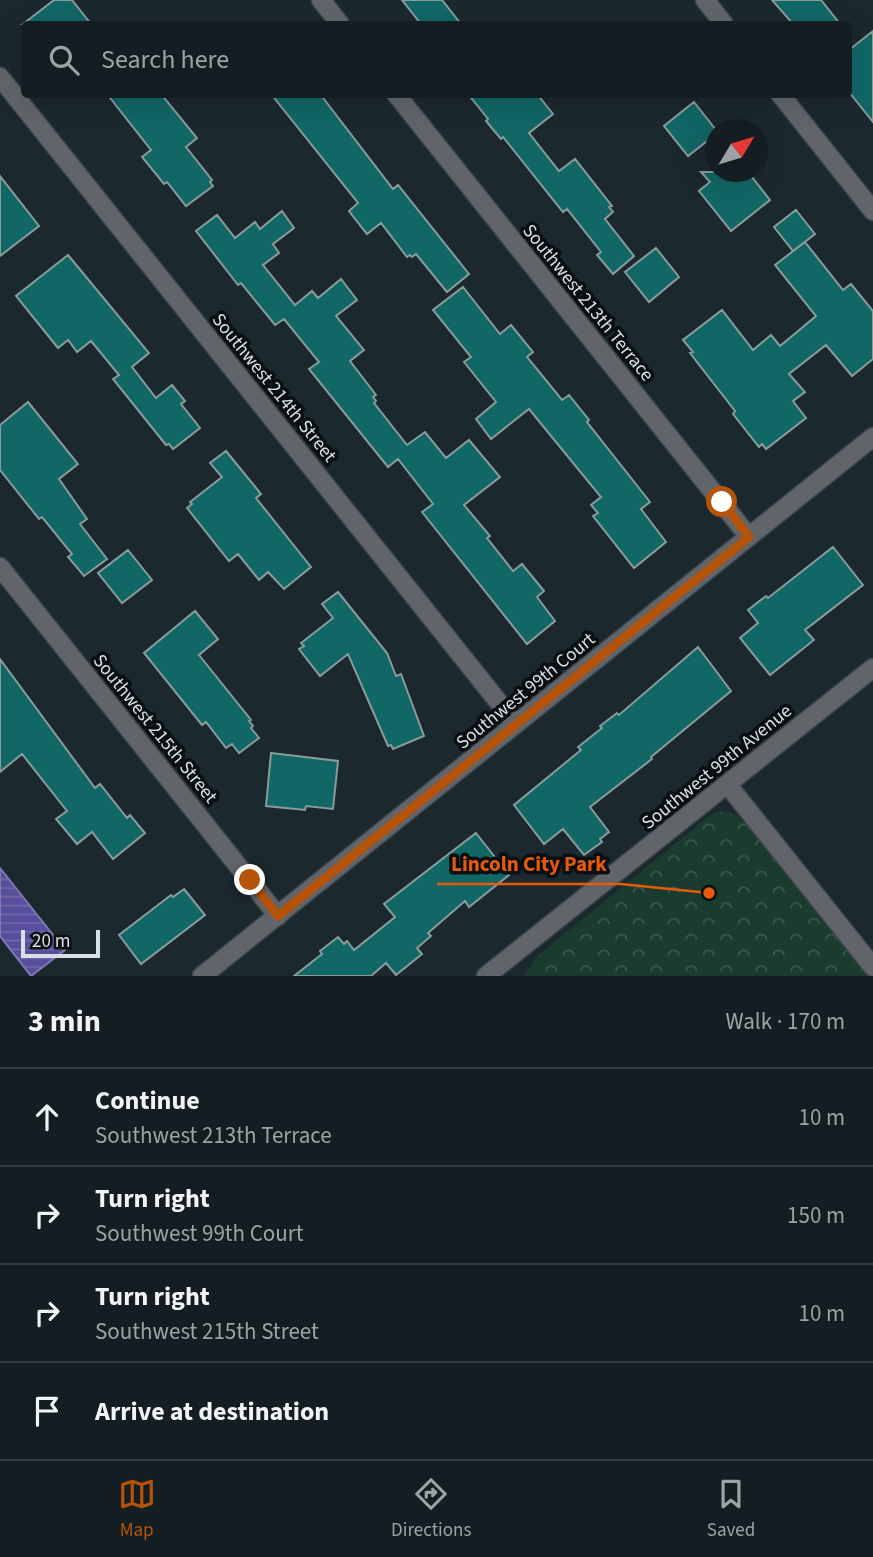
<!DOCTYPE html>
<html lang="en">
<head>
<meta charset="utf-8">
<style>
  body { margin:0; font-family:"Source Sans 3",sans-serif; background:#212b2f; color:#f1f3f6 }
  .compass { position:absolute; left:705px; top:119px; width:63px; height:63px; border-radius:50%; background:#141e22; box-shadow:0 7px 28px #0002; rotate:52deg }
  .scale { position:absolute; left:21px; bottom:18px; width:79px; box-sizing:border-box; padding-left:7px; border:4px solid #d8e0e3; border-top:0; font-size:19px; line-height:24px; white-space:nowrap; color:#d8e0e3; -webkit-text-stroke:5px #0a1012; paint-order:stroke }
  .stop { position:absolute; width:21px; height:21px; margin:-16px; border:5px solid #b45309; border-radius:50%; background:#fff }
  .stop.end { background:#b45309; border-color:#fff; box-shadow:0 2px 7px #0008 }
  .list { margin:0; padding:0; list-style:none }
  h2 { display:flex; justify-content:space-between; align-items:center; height:91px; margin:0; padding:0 28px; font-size:30px }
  h2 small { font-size:23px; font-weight:400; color:#9da2a5 }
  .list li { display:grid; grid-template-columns:46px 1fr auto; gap:21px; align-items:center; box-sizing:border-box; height:98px; padding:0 28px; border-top:2px solid #333c40 }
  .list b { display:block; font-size:26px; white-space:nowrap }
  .list p { margin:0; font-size:23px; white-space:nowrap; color:#9da2a5 }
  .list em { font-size:23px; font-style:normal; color:#9da2a5 }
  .icon { flex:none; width:38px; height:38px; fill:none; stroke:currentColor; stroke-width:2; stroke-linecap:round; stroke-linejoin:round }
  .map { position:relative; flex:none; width:873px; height:976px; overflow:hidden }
  .search { position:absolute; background:#141e22; box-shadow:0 7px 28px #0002; left:21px; right:21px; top:21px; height:77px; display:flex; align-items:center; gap:18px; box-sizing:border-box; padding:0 24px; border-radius:7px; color:#9da2a5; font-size:26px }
  .sheet { height:483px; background:#141e22 }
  nav { display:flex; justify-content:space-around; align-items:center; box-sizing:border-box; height:98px; border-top:2px solid #333c40; background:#141e22; font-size:19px; color:#9da2a5 }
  nav a { display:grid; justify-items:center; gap:4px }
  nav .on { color:#b45309 }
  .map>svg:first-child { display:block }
  .park { fill:url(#park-crowns) }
  .water { fill:url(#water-rules); stroke:#7e7ab2; stroke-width:2 }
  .building { fill:#166; stroke:#899b9a; stroke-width:2 }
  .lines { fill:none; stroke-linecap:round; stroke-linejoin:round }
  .minor-casing { stroke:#39454b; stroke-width:21 }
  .minor { stroke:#61656a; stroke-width:18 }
  .route { stroke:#b45309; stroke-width:9 }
  .labels { text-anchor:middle; stroke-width:7; stroke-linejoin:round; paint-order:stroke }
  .street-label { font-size:19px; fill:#d8e0e3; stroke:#0a1012 }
  .leader { fill:none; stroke:#e8590c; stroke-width:2.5 }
  .callout-dot { fill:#e8590c; stroke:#0a1012; stroke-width:2.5 }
  .callout-label { font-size:21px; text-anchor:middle; font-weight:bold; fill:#e8590c; stroke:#0a1012; stroke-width:7; stroke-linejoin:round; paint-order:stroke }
</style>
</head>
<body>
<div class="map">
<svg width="873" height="976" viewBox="0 0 873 976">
  <defs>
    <pattern id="park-crowns" width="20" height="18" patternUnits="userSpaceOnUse" patternTransform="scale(1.75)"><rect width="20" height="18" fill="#193c2e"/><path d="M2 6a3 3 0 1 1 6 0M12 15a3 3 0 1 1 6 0" fill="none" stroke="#3a584c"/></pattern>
    <pattern id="water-rules" width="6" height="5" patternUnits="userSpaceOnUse" patternTransform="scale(1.75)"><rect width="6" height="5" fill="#584e9d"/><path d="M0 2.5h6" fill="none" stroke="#6f67aa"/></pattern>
  </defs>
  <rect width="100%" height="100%" fill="#1b282e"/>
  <path class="park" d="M725 811 738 816 749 828 870 976H524L536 957 713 813Z"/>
  <path class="water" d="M0 868 65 950 31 976 0 936Z"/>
  <path class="building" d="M54 0H72L91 24H23Z
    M402 0H442L461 24H421Z
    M772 0H821L840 24H793Z
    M873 31V122L849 92V50Z
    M107 94H161L197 138 186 147 212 180 210 182 213 186 186 206 167 182 164 184 142 157 151 150Z
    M271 94H320L393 189 398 185 469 274 447 292 416 254 412 257 410 255 407 257 381 223 367 234 349 211 358 203Z
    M468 94H537L553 114 529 133 559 171 575 159 612 206 609 207 613 212 605 219 634 256 613 274 597 255 601 252 567 209 563 212 503 137 501 139 486 121 488 119Z
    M694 102 716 130V134L688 156 664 126Z
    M701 172H748L770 200 731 231 699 191 710 182Z
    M0 176 39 226 0 256Z
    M796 210 815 234 793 251 774 227Z
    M282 211 294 228 273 244 279 253 263 265 295 305 312 291 318 298 341 279 357 300 336 316 364 350 350 361 376 395 373 397 376 401 374 403 407 445 425 432 446 458 469 440 500 477 464 505 490 536 487 538 513 571 522 564 544 591 537 597 555 621 527 644 422 512 433 504 398 459 388 467 309 369 319 362 284 319 275 325 241 283 238 285 196 231 217 215 235 238 255 222 260 229Z
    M805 242 843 290 851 284 873 311V359L852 376 826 345 789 374 805 392 793 401 806 418 766 449 762 444 759 447 733 414 735 411 690 353 693 352 683 340 722 310 753 350 771 335 780 346 816 316 775 265Z
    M656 248 679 277 649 302 625 272Z
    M68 255 149 353 132 367 156 398 172 385 185 401 181 404 200 428 173 449 169 444 166 445 113 379 119 375 91 341 77 352 68 340 58 348 16 296Z
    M463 287 500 334 511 325 533 352 527 357 562 400 569 395 589 420 587 422 650 502 641 509 666 542 634 568 593 516 598 513 591 505 601 497 529 409 491 439 476 419 496 402 464 362 471 357 433 310Z
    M28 402 78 464 59 479 87 519 80 524 107 559 84 576 68 557 72 554 42 517 39 519 0 470V425Z
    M226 451 261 494 256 498 311 567 284 589 268 572 259 580 238 554 229 561 187 508 192 504 190 502 222 477 210 463Z
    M833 547 863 585 805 630 814 640 770 675 740 638 758 623 748 610 766 596 768 598Z
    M128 550 152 580 122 603 98 573Z
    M338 592 387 653 396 676 401 674 424 736 393 749 391 745 388 746 348 654 320 676 299 649 304 646 301 643 333 618 322 604Z
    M195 611 218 639 199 655 251 720 249 721 253 726 251 728 259 738 239 753 232 744 226 748 206 722 202 725 144 653Z
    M698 647 731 691 651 757 652 759 590 807 609 832 600 839 602 842 584 855 563 829 544 844 514 805 581 750 578 747 602 728 600 726 617 713 619 715Z
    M0 659 95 788 100 784 127 818 130 815 145 833 113 859 92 832 77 844 56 819 67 811 22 754 0 772Z
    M271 753 338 761 333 809 306 806 305 810 266 806Z
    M476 833 509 875 469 907 465 901 428 933 431 936 417 948 422 954 396 975 386 963 371 976H294L322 954 320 951 338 937 344 944 347 941 354 950 395 917 384 904Z
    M184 889 205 915 141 964 119 935 171 895 173 897Z"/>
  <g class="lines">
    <defs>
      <path id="minor" d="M321 0 340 24
        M705 0 724 24
        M0 77 516 724
        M396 94 749 537
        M780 94 873 211
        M0 567 278 916
        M727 784 873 967
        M202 976 873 437
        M486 976 873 668"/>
    </defs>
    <use href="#minor" class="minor-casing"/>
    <use href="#minor" class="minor"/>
  </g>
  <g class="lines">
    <path class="route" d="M250 880 278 916 749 537 722 502"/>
  </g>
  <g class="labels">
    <g class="street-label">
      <text transform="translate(589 302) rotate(51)" y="7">Southwest 213th Terrace</text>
      <text transform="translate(275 387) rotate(51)" y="7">Southwest 214th Street</text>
      <text transform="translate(525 690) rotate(-39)" y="7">Southwest 99th Court</text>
      <text transform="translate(156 728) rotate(51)" y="7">Southwest 215th Street</text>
      <text transform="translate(716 766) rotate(-39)" y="7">Southwest 99th Avenue</text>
    </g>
  </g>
  <path class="leader" d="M709 893L621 884H437"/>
  <circle class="callout-dot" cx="709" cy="893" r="7"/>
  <g class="callout-label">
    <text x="529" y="871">Lincoln City Park</text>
  </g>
</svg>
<svg class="compass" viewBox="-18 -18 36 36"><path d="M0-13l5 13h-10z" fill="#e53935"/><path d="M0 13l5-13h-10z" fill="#9da2a5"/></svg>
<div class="scale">20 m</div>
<div class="stop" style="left:722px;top:502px"></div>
<div class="stop end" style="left:250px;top:880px"></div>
<div class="search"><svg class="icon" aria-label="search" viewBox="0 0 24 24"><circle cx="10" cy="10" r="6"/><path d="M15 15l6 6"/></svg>Search here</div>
</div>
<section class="sheet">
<h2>3 min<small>Walk · 170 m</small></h2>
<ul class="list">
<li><svg class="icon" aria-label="ahead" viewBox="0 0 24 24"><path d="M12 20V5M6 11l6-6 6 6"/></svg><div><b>Continue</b><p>Southwest 213th Terrace</p></div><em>10 m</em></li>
<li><svg class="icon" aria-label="right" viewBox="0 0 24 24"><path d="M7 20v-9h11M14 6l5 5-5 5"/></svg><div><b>Turn right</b><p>Southwest 99th Court</p></div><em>150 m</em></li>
<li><svg class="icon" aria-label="right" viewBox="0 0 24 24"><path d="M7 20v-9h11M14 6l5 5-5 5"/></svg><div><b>Turn right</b><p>Southwest 215th Street</p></div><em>10 m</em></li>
<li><svg class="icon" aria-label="arrive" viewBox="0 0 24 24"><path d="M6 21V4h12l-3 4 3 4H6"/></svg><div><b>Arrive at destination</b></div></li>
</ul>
</section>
<nav>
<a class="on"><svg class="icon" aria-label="map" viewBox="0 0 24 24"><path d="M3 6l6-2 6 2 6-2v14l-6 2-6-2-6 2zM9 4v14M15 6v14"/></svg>Map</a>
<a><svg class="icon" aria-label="directions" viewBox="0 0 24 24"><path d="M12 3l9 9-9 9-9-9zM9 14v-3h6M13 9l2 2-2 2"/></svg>Directions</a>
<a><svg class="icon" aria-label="saved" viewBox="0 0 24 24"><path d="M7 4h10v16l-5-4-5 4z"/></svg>Saved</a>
</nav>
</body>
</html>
